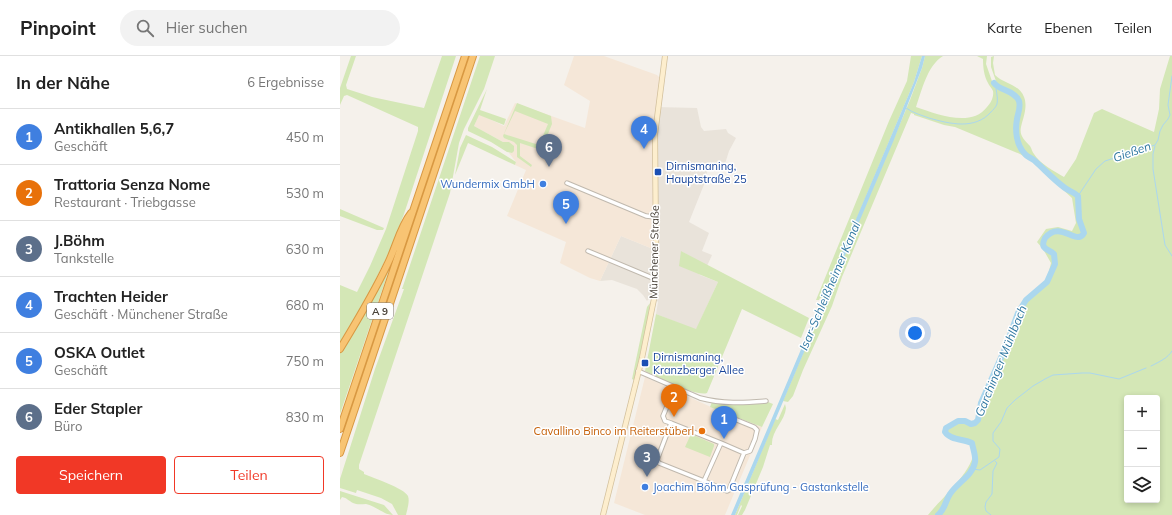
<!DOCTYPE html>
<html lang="de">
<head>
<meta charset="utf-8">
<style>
  body { margin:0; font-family:Mulish,sans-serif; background:#f2f2f2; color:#222 }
  .controls { position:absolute; right:12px; bottom:12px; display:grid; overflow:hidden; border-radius:4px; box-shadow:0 2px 6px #0003 }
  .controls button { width:36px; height:36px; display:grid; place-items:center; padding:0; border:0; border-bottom:1px solid #e0e0e0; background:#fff; color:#222; font:20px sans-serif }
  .you { position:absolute; left:575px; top:277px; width:14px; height:14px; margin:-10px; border:3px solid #fff; border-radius:50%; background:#1a73e8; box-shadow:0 0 0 6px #1a73e833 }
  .badge { display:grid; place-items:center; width:26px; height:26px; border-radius:50%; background:#f13826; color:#fff; font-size:13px; font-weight:700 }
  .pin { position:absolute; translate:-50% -33px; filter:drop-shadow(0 1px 2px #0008) }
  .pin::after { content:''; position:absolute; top:21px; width:14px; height:12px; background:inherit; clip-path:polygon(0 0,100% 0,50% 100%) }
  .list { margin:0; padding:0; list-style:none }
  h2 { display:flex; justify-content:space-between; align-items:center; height:52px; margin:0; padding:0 16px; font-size:17px }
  h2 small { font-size:13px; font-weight:400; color:#767676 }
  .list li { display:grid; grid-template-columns:26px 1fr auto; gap:12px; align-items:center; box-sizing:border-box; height:56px; padding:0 16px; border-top:1px solid #e0e0e0 }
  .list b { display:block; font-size:15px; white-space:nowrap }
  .list p { margin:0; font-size:13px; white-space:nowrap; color:#767676 }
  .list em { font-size:13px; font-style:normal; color:#767676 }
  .actions { display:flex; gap:8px; padding:12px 16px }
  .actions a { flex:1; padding:9px 0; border:1px solid #f13826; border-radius:4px; text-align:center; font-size:14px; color:#f13826 }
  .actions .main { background:#f13826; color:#fff }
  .icon { flex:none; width:22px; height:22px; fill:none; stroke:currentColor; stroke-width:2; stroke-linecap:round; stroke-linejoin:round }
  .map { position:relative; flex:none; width:832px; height:459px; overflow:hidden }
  header { display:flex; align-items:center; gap:24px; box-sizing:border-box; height:56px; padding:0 20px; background:#fff; border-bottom:1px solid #e0e0e0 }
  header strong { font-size:19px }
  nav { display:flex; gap:22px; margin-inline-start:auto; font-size:14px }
  .search { width:280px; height:36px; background:#f2f2f2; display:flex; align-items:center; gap:10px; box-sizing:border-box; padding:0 14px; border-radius:22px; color:#767676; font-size:15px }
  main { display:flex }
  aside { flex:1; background:#fff }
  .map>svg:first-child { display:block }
  .residential { fill:#e9e3da }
  .commercial { fill:#f5e7d8 }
  .green { fill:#d4e7b6; fill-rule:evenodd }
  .water { fill:#abd7ee }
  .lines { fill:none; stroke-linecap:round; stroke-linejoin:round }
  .stream { stroke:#abd7ee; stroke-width:1 }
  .river { stroke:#abd7ee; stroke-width:6 }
  .minor-casing { stroke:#c0b9ae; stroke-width:5.5 }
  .secondary-casing { stroke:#d3c19d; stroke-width:6 }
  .motorway-casing { stroke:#d89842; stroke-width:8 }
  .minor { stroke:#fff; stroke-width:3.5 }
  .secondary { stroke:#fdeece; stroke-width:4.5 }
  .motorway { stroke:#f8c473; stroke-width:6 }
  .transit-dot { fill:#1a4fb4; stroke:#fff; stroke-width:1.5 }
  .shop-dot { fill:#3f7fe0; stroke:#fff; stroke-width:1.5 }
  .food-dot { fill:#e8710a; stroke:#fff; stroke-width:1.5 }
  .labels { text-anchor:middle; stroke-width:3; stroke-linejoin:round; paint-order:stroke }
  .shield { fill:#fff; stroke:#807b74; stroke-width:1 }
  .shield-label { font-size:10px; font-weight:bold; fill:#494239 }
  .transit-label { font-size:11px; fill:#164399; stroke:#fff; text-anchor:start }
  .shop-label { font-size:11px; fill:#366cbe; stroke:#fff; text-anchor:end }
  .street-label { font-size:11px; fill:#494239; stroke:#fff }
  .food-label { font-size:11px; fill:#c56008; stroke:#fff; text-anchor:end }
  .water-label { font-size:12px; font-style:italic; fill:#3179a2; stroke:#fff }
</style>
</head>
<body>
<header>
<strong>Pinpoint</strong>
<div class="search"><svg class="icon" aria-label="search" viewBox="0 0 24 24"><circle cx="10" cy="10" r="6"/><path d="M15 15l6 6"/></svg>Hier suchen</div>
<nav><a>Karte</a><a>Ebenen</a><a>Teilen</a></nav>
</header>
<main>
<aside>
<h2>In der Nähe<small>6 Ergebnisse</small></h2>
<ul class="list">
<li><span class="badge" style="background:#3f7fe0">1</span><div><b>Antikhallen 5,6,7</b><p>Geschäft</p></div><em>450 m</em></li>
<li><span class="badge" style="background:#e8710a">2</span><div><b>Trattoria Senza Nome</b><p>Restaurant · Triebgasse</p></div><em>530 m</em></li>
<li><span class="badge" style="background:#5c6f8a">3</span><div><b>J.Böhm</b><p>Tankstelle</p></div><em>630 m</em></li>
<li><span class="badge" style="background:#3f7fe0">4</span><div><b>Trachten Heider</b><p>Geschäft · Münchener Straße</p></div><em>680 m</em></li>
<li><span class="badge" style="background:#3f7fe0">5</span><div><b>OSKA Outlet</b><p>Geschäft</p></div><em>750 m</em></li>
<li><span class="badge" style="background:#5c6f8a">6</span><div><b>Eder Stapler</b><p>Büro</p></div><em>830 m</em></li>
</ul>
<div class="actions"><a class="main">Speichern</a><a>Teilen</a></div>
</aside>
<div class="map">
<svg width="832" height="459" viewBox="0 0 832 459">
  <rect width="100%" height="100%" fill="#f5f1eb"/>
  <path class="residential" d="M316 51 357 52 361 71 364 75 386 73 388 77 396 82 389 95 383 114 369 107 365 126 349 166 369 177 362 195 372 199 367 210 341 195 360 219 378 226 356 274 316 258 318 246 312 239 307 245 303 239 297 233 272 224 260 225 281 180 313 193V81Z"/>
  <path class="commercial" d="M234 0H264L317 19 323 25 319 52 316 51 313 81V193L281 180 260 225 250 222 220 207 226 186 167 160 186 114 175 109 176 106 169 97H172L169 86H163L134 70 139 58 164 70 175 47 245 72 250 45 224 29Z
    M305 321 382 356 422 371 385 459H305L274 447Z"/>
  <path class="green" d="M11 0H16L6 29 7 33 32 41 84 52 102 0H116L64 158 51 192 27 241 0 286V229L17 236 30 210 46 173 78 75V71L7 39 4 40 0 49V32Z
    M140 0H155L144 33 124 73 119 87 110 137 19 409V413L24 416V418C33 422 64 432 68 440 70 446 67 454 66 459H58L52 448 41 442 17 434 16 437 0 432V423L35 313 64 233H62Z
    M571 0H582L574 26 483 243 480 242 479 244H476L549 65 567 25Z
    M585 0H603C587 10 582 34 576 51 597 58 631 72 647 51 651 47 654 41 653 35 652 32 649 30 648 27 644 20 643 11 643 3L637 0H647L646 8 653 28H657L651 11V1L654 0 653 7 655 19C664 28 679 28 684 41 688 51 683 62 681 71 679 80 685 84 690 90 692 93 692 96 694 98 700 108 714 115 724 121L736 103 754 57 762 53 814 76 819 53 820 33 830 0H832V459H588C601 442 642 409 633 385L611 379 608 378V372C622 363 620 368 634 370L639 366 643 347 659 318 671 271 686 244 706 227 711 207 703 193 697 186 706 173 718 171 732 175 736 167 732 142 693 106 680 98 615 71 604 69 574 59V58L571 57 502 221 492 250 463 314 453 340 448 346 443 345 570 44 582 12ZM787 342H817V444H787Z
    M147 33 140 54 166 63 164 69 139 59 134 70 163 86H169L174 90V95L172 97 167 96 151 86 128 75V72Z
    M177 47 211 60 212 68 203 90 198 93 180 87V100L192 109 191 111 177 101V89L174 86 164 82 163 80ZM175 55 208 68 199 89 164 78Z
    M126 79 152 91 176 106 175 109 128 87 115 119 120 92Z
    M0 153 44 172 43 174H37L0 160Z
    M67 183 69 184 32 293 30 292Z
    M341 195 469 262 461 282 402 253 367 337C356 341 318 321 305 315L316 258 356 273 378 226 339 210Z
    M49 211H50L0 358V297L22 262Z
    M310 247 306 273 294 324 292 323 307 251Z
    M372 346 391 348 428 346 433 348 422 371 370 351Z
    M445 348 446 352C445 365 431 375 432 389H430L423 411 405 454 402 459H398L402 450 401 449 397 459H395L435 363 438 364Z
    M351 378 374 388V390L370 401 345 391Z
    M0 435 44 449 53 459C44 459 36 450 26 448 22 448 17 449 13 447 9 445 7 442 2 441L0 444Z"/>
  <path class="water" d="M582 0H585L582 12 553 86 395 459H391L574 26Z"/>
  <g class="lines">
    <path class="stream" d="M566 52C573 57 581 59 589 62 610 68 635 74 651 56 653 54 656 51 657 48 658 44 657 38 656 33
      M815 90 813 98V113L825 189 832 200
      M738 140 756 113 765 105 815 89 818 84 820 75 823 69 828 63 830 59 828 49 832 20
      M811 310C819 306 828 302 832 295
      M632 413 640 414 659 401 660 393 653 385V377L661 366 667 352 675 344 693 330 705 323 713 319 742 317H750L779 323 806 312
      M651 459 646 455 645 451 646 446 652 438 653 415 657 407 655 405"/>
    <path class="river" d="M598 459C606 452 605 445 610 438 617 427 633 419 635 406 636 400 633 393 632 387 623 383 610 384 605 376L606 372 618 365H625L631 368 635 367 638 364 641 347 664 295 678 257 686 244 707 226 715 208 714 198C711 195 706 194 704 191 702 188 704 184 705 182 720 163 737 191 744 177L739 163 738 140C734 136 729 135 725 132 714 124 705 114 695 105 692 102 687 101 685 98 676 89 675 74 677 63 678 57 681 51 679 45 674 34 660 35 654 27"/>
    <defs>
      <path id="minor" d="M227 127 306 160 315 161
        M248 195 315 223
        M298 315 360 342C382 348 404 347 426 345
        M331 367 381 387 364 425 319 407 317 404 331 367 325 365 323 360 332 338V330
        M381 387 404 397 410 395 415 383 417 374 414 371 392 362
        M364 425 387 435 389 434 404 397"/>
      <path id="secondary" d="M263 459 302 302 314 243 316 198 315 78 325 0"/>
      <path id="motorway" d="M0 293C17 265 34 237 48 207 56 191 60 171 71 157
        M0 373 125 0
        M0 397 133 0"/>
    </defs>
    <use href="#minor" class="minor-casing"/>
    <use href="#secondary" class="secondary-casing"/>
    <use href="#motorway" class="motorway-casing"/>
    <use href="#minor" class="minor"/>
    <use href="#secondary" class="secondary"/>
    <use href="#motorway" class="motorway"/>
  </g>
  <g class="transit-dot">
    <rect x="314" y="112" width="8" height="8" rx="2"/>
    <rect x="301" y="303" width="8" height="8" rx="2"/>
  </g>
  <g class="shop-dot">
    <circle cx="203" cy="128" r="4"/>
    <circle cx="305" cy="431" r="4"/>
  </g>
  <circle class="food-dot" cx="362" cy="375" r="4"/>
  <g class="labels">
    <rect class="shield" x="27" y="247" width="26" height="16" rx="3"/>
    <g class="shield-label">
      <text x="40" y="259">A 9</text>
    </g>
    <g class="transit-label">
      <text x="326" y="114">Dirnismaning,<tspan x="326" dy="13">Hauptstraße 25</tspan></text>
      <text x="313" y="305">Dirnismaning,<tspan x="313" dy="13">Kranzberger Allee</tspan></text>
    </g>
    <g class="shop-label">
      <text x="195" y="132">Wundermix GmbH</text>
      <text x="313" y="435" text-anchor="start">Joachim Böhm Gasprüfung - Gastankstelle</text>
    </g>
    <g class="street-label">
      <text transform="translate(314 196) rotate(-89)" y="4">Münchener Straße</text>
    </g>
    <g class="food-label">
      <text x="354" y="379">Cavallino Binco im Reiterstüberl</text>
    </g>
    <g class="water-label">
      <text transform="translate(792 96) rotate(-19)" y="4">Gießen</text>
      <text transform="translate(490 230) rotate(-67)" y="4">Isar-Schleißheimer Kanal</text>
      <text transform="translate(661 305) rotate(-68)" y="4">Garchinger Mühlbach</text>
    </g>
  </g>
</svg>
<div class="controls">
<button>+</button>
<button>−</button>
<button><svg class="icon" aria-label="layers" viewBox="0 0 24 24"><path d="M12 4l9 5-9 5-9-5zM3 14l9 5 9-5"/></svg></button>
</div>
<div class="you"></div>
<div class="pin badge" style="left:384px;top:383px;background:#3f7fe0">1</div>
<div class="pin badge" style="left:334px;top:361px;background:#e8710a">2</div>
<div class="pin badge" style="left:307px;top:421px;background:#5c6f8a">3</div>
<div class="pin badge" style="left:304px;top:93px;background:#3f7fe0">4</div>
<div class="pin badge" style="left:226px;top:168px;background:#3f7fe0">5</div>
<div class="pin badge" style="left:209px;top:111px;background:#5c6f8a">6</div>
</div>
</main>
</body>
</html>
